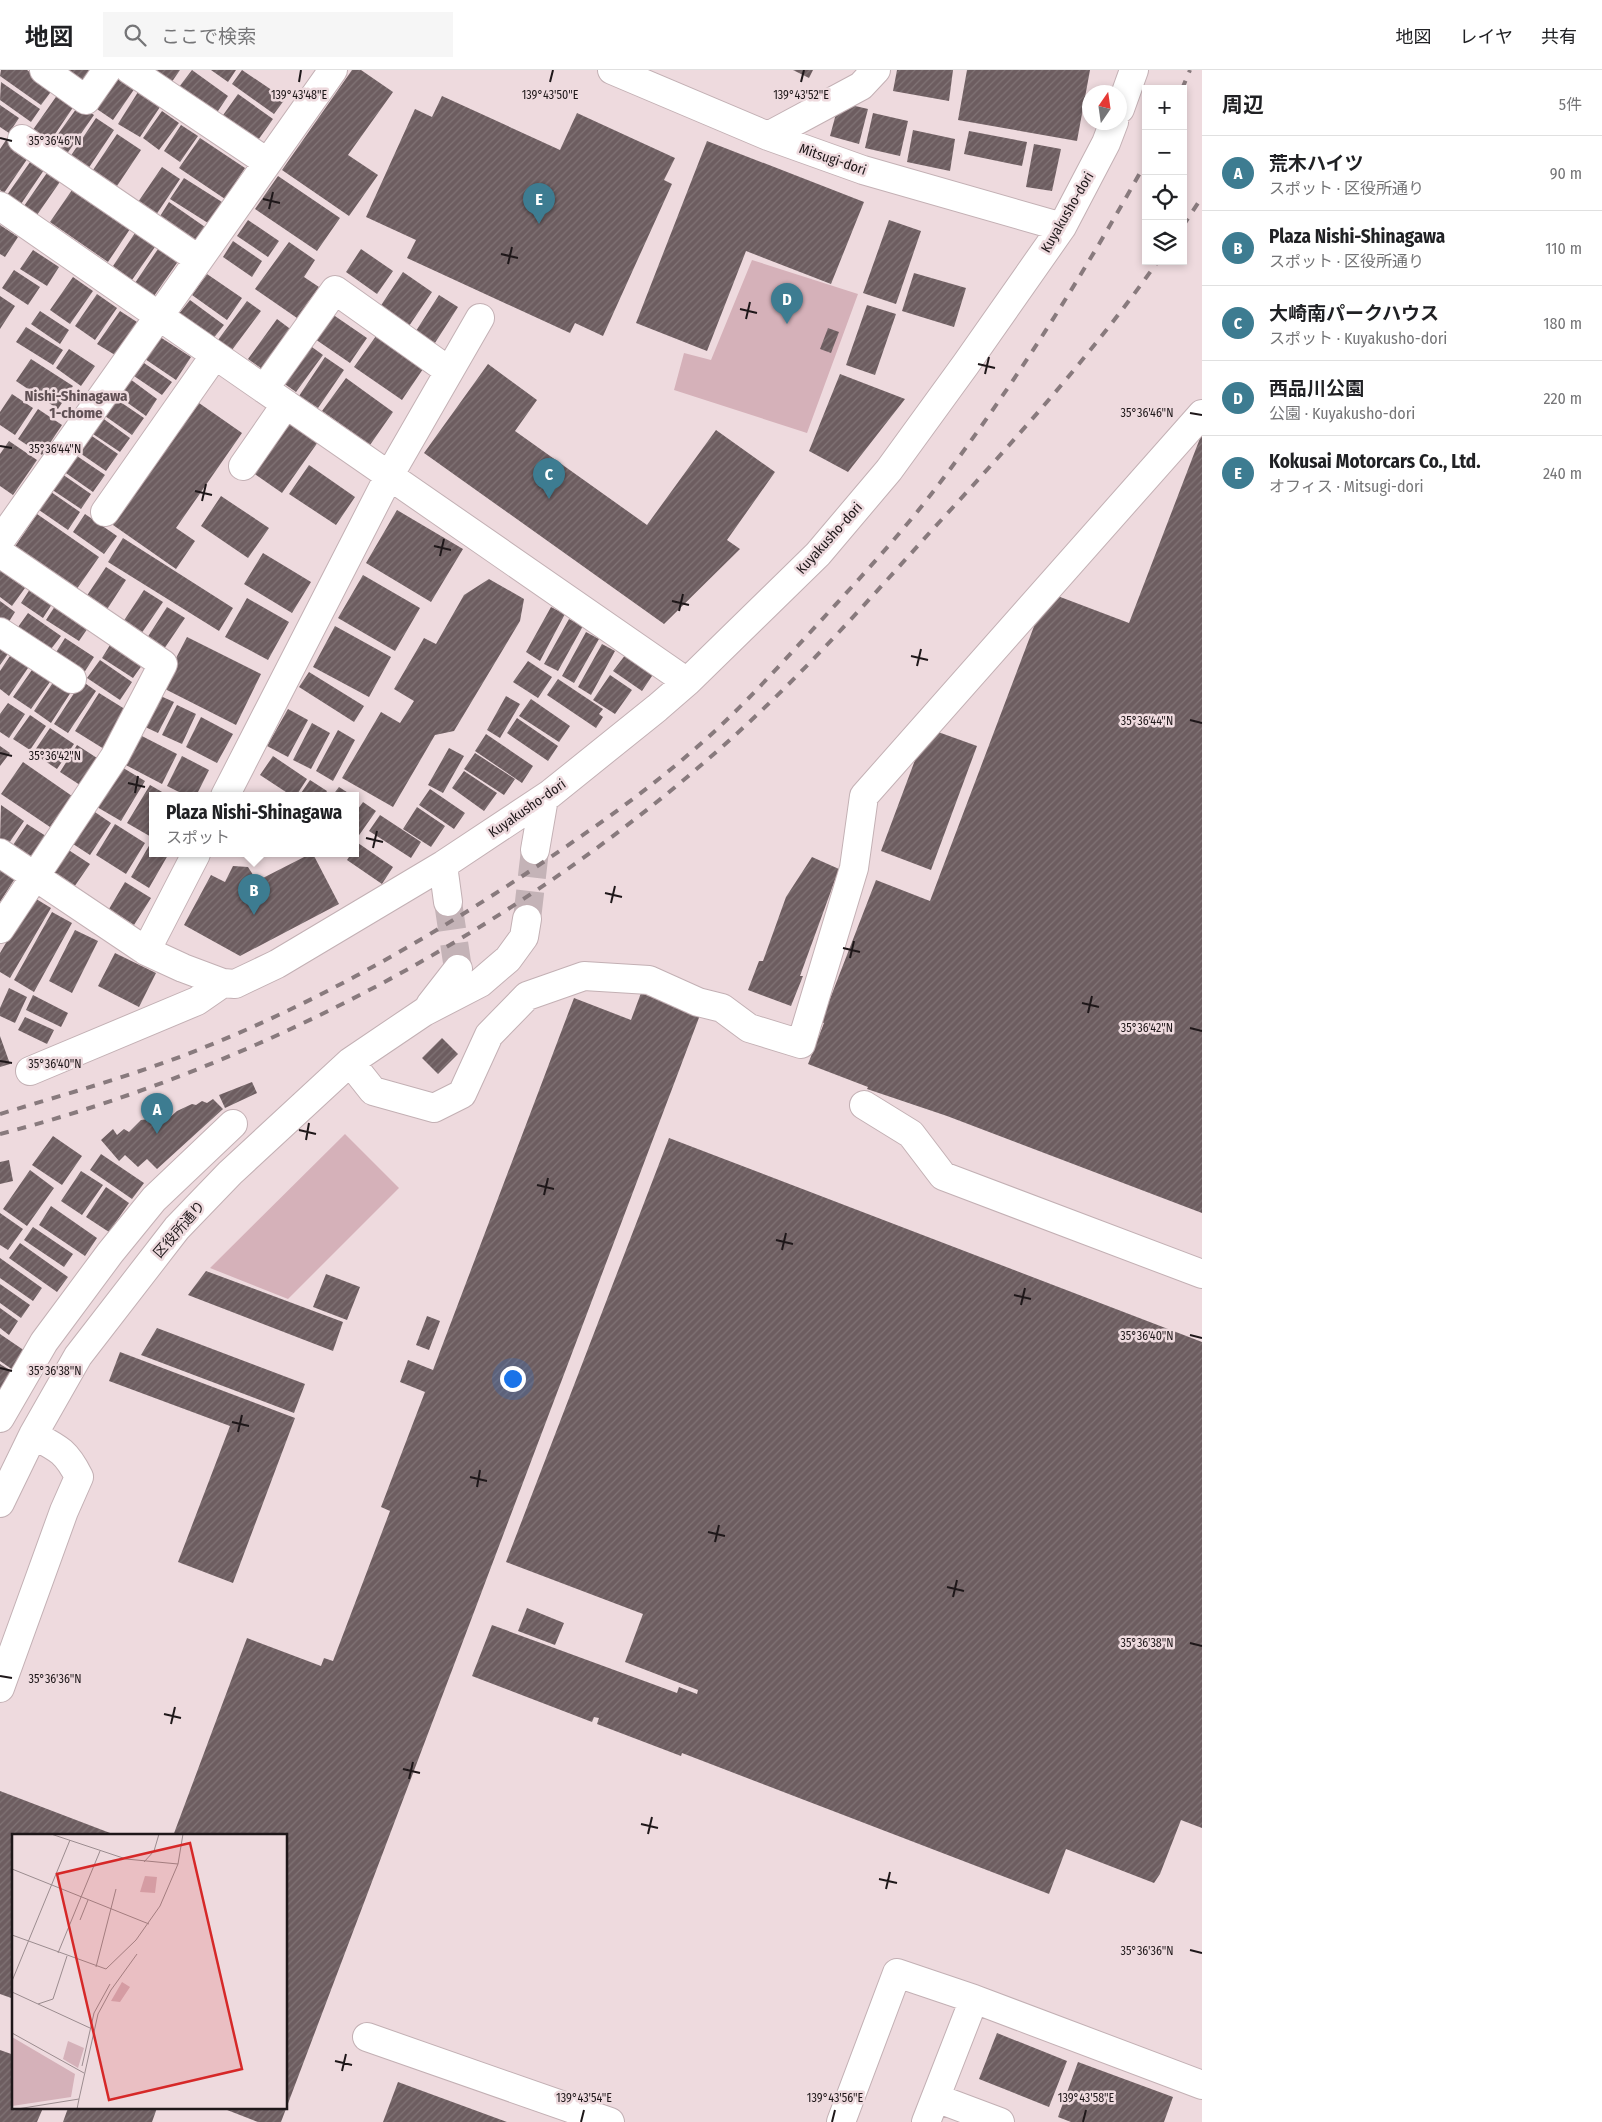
<!DOCTYPE html>
<html lang="ja">
<head>
<meta charset="utf-8">
<style>
  body { margin:0; font-family:"Fira Sans Condensed","Noto Sans JP",sans-serif; background:#f6f6f6; color:#202124 }
  .controls { position:absolute; right:15px; top:15px; display:grid; overflow:hidden; border-radius:0px; box-shadow:0 2px 8px #0003 }
  .controls button { width:45px; height:45px; display:grid; place-items:center; padding:0; border:0; border-bottom:1px solid #e0e0e0; background:#fff; color:#202124; font:25px sans-serif }
  .compass { position:absolute; left:1082px; top:15px; width:45px; height:45px; border-radius:50%; background:#fff; box-shadow:0 2px 8px #0003; rotate:13deg }
  .you { position:absolute; left:512px; top:1308px; width:18px; height:18px; margin:-12px; border:4px solid #fff; border-radius:50%; background:#1a73e8; box-shadow:0 0 0 8px #1a73e833 }
  .badge { display:grid; place-items:center; width:32px; height:32px; border-radius:50%; background:#3d7c91; color:#fff; font-size:16px; font-weight:700 }
  .pin { position:absolute; translate:-50% -41px; filter:drop-shadow(0 1px 2px #0008) }
  .pin::after { content:''; position:absolute; top:26px; width:18px; height:15px; background:inherit; clip-path:polygon(0 0,100% 0,50% 100%) }
  .popup { position:absolute; left:149px; top:722px; width:210px; height:65px; box-sizing:border-box; display:grid; place-content:center; border-radius:0px; background:#fff; filter:drop-shadow(0 1px 4px #0005); font-size:16px; white-space:nowrap; color:#757577 }
  .popup b { font-size:19px; color:#202124 }
  .popup::after { content:''; position:absolute; left:50%; top:100%; margin-left:-10px; border:10px solid transparent; border-top-color:#fff }
  .list { margin:0; padding:0; list-style:none }
  h2 { display:flex; justify-content:space-between; align-items:center; height:65px; margin:0; padding:0 20px; font-size:21px }
  h2 small { font-size:16px; font-weight:400; color:#757577 }
  .list li { display:grid; grid-template-columns:32px 1fr auto; gap:15px; align-items:center; box-sizing:border-box; height:75px; padding:0 20px; border-top:1px solid #e0e0e0 }
  .list b { display:block; font-size:19px; white-space:nowrap }
  .list p { margin:0; font-size:16px; white-space:nowrap; color:#757577 }
  .list em { font-size:16px; font-style:normal; color:#757577 }
  .icon { flex:none; width:28px; height:28px; fill:none; stroke:currentColor; stroke-width:2; stroke-linecap:round; stroke-linejoin:round }
  .map { position:relative; flex:none; width:1202px; height:2052px; overflow:hidden }
  header { display:flex; align-items:center; gap:30px; box-sizing:border-box; height:70px; padding:0 25px; background:#fff; border-bottom:1px solid #e0e0e0 }
  header strong { font-size:24px }
  nav { display:flex; gap:28px; margin-inline-start:auto; font-size:18px }
  .search { width:350px; height:45px; background:#f6f6f6; display:flex; align-items:center; gap:12px; box-sizing:border-box; padding:0 18px; border-radius:0px; color:#757577; font-size:19px }
  main { display:flex }
  aside { flex:1; background:#fff }
  .map>svg:first-child { display:block }
  .park { fill:#d5b1b9 }
  .building { fill:url(#building-hatch) }
  .lines { fill:none; stroke-linecap:round; stroke-linejoin:round }
  .minor-tunnel { stroke:#c4b3b7; stroke-width:28; stroke-dasharray:28 14; stroke-linecap:butt }
  .minor-casing { stroke:#c3b0b4; stroke-width:30 }
  .minor { stroke:#fff; stroke-width:28 }
  .rail { stroke:#887a7d; stroke-width:4; stroke-dasharray:9 9; stroke-linecap:butt }
  .ticks { fill:none; stroke:#1e1719; stroke-width:2 }
  .labels { text-anchor:middle; stroke-width:5; stroke-linejoin:round; paint-order:stroke }
  .street-label { font-size:14px; fill:#1e1719; stroke:#eedade }
  .neighbourhood-label { font-size:15px; font-weight:bold; fill:#605054; stroke:#eedade }
  .inset-road { fill:none; stroke:#9b8c8f; stroke-width:1 }
  .view { fill:#d62828; fill-opacity:0.15; stroke:#d62828; stroke-width:2.5 }
  .inset-edge { fill:none; stroke:#1e1719; stroke-width:2.5 }
  .ticks-label { font-size:12px; text-anchor:middle; fill:#1e1719; stroke:#eedade; stroke-width:5; stroke-linejoin:round; paint-order:stroke }
</style>
</head>
<body>
<header>
<strong>地図</strong>
<div class="search"><svg class="icon" aria-label="search" viewBox="0 0 24 24"><circle cx="10" cy="10" r="6"/><path d="M15 15l6 6"/></svg>ここで検索</div>
<nav><a>地図</a><a>レイヤ</a><a>共有</a></nav>
</header>
<main>
<div class="map">
<svg width="1202" height="2052" viewBox="0 0 1202 2052">
  <defs>
    <pattern id="building-hatch" width="6" height="6" patternUnits="userSpaceOnUse" patternTransform="scale(1.25)"><rect width="6" height="6" fill="#6d5d60"/><path d="M-1 1l2-2M0 6l6-6M5 7l2-2" fill="none" stroke="#817476"/></pattern>
  </defs>
  <rect width="100%" height="100%" fill="#eedade"/>
  <path class="park" d="M752 190 858 224 807 363 674 320 684 283 711 290Z
    M345 1064 399 1118 288 1229 210 1198Z"/>
  <path class="building" d="M1 0H27L53 19 41 35 0 6Z
    M69 0H101L85 22 63 7Z
    M146 0H180L169 16Z
    M192 0 228 26 214 47 176 21Z
    M211 0H236L228 12Z
    M242 0 285 29 274 44 232 14Z
    M352 0H361L393 22 348 85 378 105 349 146 282 100Z
    M793 0H813L809 8Z
    M897 0H953L949 31 893 21Z
    M967 0H1090L1077 71 958 50Z
    M113 3 135 18 113 50 91 35Z
    M1 12 40 39 31 52 0 30Z
    M60 21 76 33 47 76 30 64Z
    M138 22 160 37 140 67 118 54Z
    M238 24 273 49 256 73 221 48Z
    M442 26 560 80 577 43 675 88 664 110 672 114 603 266 575 253 570 263 407 188 416 170 366 147 415 39 432 47Z
    M0 35 19 48 9 63 0 57Z
    M79 35 94 45 64 88 48 78Z
    M851 35 868 39 859 74 830 66 837 40Z
    M162 41 179 53 159 80 143 68Z
    M873 43 908 51 900 86 865 78Z
    M96 48 114 60 86 102 68 90Z
    M181 55 198 66 180 92 164 81Z
    M913 60 955 69 950 101 907 92Z
    M969 61 1027 72 1022 96 964 84Z
    M117 64 141 80 113 122 89 106Z
    M8 67 32 82 4 123 0 120V79Z
    M200 68 245 98 225 129 179 98Z
    M707 71 864 132 831 214 746 181 707 281 636 253Z
    M1034 74 1061 79 1052 121 1026 117Z
    M35 85 48 94 21 134 7 125Z
    M51 97 64 106 37 145 24 136Z
    M162 97 180 109 154 148 136 135Z
    M278 106 340 148 317 181 255 139Z
    M184 108 222 132 208 153 170 129Z
    M72 120 130 159 108 192 50 152Z
    M169 132 205 157 193 174 157 151Z
    M248 150 279 171 268 187 237 166Z
    M889 150 921 161 896 234 863 223Z
    M0 155 18 167 5 187 0 184Z
    M137 160 157 174 132 210 113 196Z
    M233 171 262 191 252 207 223 187Z
    M289 172 315 190 304 207 319 217 297 248 255 219Z
    M160 176 179 190 154 226 135 213Z
    M361 179 393 201 377 224 346 202Z
    M33 180 59 197 47 216 20 199Z
    M14 200 40 217 28 235 2 218Z
    M403 202 432 222 407 259 378 240Z
    M914 203 966 218 954 257 902 241Z
    M207 204 242 228 227 250 192 225Z
    M73 207 93 221 70 254 50 240Z
    M97 224 117 238 95 270 75 256Z
    M439 225 458 237 433 276 414 264Z
    M0 226 15 236 0 259Z
    M190 230 224 255 212 270 178 245Z
    M247 231 261 241 232 280 218 270Z
    M867 235 896 244 875 305 846 295Z
    M40 241 69 260 60 274 31 254Z
    M120 241 137 252 115 285 97 274Z
    M332 244 367 268 350 293 315 269Z
    M277 249 293 261 265 301 248 289Z
    M26 257 63 280 53 295 16 272Z
    M828 258 839 262 831 283 820 279Z
    M376 266 423 299 402 330 354 297Z
    M160 267 191 287 176 310 145 289Z
    M305 272 323 285 296 322 279 310Z
    M69 279 95 296 81 316 56 298Z
    M325 287 344 300 318 338 299 326Z
    M31 289 73 316 58 339 16 311Z
    M144 293 172 312 162 325 134 306Z
    M488 294 537 330 515 361 647 455 716 360 775 402 727 470 740 479 664 554 424 383Z
    M840 304 905 329 848 402 809 381Z
    M346 308 393 342 370 375 322 341Z
    M130 309 157 329 146 346 118 326Z
    M12 324 33 338 15 365 0 355V342Z
    M116 329 144 348 132 365 105 346Z
    M199 333 242 363 176 458 195 471 176 499 113 455Z
    M38 339 62 355 42 385 18 369Z
    M101 347 130 368 120 382 90 362Z
    M285 350 318 372 282 423 249 400Z
    M1202 363V1143L947 1046 867 1019 868 1017 808 994 824 953 821 952 876 810 930 831 1047 522 1129 553Z
    M89 364 118 384 106 401 77 381Z
    M9 371 37 390 13 425 0 416V384Z
    M74 384 105 405 93 422 63 401Z
    M309 395 355 427 336 455 289 424Z
    M62 404 91 424 81 439 51 419Z
    M51 422 80 442 68 460 39 440Z
    M221 426 269 458 248 488 201 456Z
    M397 440 463 479 431 532 366 493Z
    M37 444 99 487 74 523 12 481Z
    M85 444 117 466 104 484 73 462Z
    M123 468 233 538 219 561 108 492Z
    M263 483 311 512 292 543 244 514Z
    M106 497 126 510 106 541 86 527Z
    M0 500 25 518 12 536 0 527Z
    M363 505 420 538 395 581 338 548Z
    M489 509 524 529 520 551 454 661 435 665 393 737 342 708 381 642 400 653 414 631 394 619 424 568 436 574 464 525Z
    M32 516 54 531 43 548 21 533Z
    M144 520 163 532 141 564 123 552Z
    M247 528 289 552 268 590 225 567Z
    M0 531 15 542 5 558 0 555Z
    M57 533 90 555 79 571 46 550Z
    M167 537 185 548 164 579 147 568Z
    M551 537 565 544 540 591 526 582Z
    M28 543 61 566 45 587 13 564Z
    M569 549 583 556 558 601 544 594Z
    M335 556 391 587 369 627 313 597Z
    M586 562 599 569 574 613 562 606Z
    M187 567 261 604 236 655 161 617Z
    M65 568 94 587 82 606 53 587Z
    M113 570 145 591 133 608 102 588Z
    M0 574 10 581 0 595Z
    M602 574 615 581 591 625 578 617Z
    M12 583 30 595 9 626 0 619V601Z
    M626 584 654 603 642 621 613 601Z
    M100 590 132 612 120 630 87 608Z
    M528 591 552 607 538 628 513 612Z
    M34 597 52 609 31 639 13 627Z
    M309 602 364 636 354 652 299 617Z
    M610 605 632 620 615 644 593 630Z
    M558 609 603 639 599 644 603 647 596 658 547 625Z
    M54 611 71 622 51 653 34 641Z
    M82 611 96 621 68 663 54 654Z
    M99 623 128 641 104 679 75 661Z
    M156 624 174 632 158 663 141 655Z
    M506 626 520 634 500 668 487 660Z
    M531 629 570 656 559 672 519 646Z
    M8 633 25 644 9 668 0 662V644Z
    M177 635 196 644 182 674 162 665Z
    M288 639 308 650 288 687 267 676Z
    M30 645 46 656 30 680 13 669Z
    M201 647 233 664 217 693 186 677Z
    M517 648 558 676 548 691 507 663Z
    M312 653 330 663 311 699 293 690Z
    M50 658 74 674 57 699 33 683Z
    M927 658 977 676 931 800 881 781Z
    M338 660 355 670 333 711 316 701Z
    M136 663 177 684 162 714 120 692Z
    M486 664 533 696 522 713 475 681Z
    M77 675 97 688 80 715 60 702Z
    M0 676 10 683 0 696Z
    M449 678 464 686 443 723 428 715Z
    M475 683 515 709 504 725 464 699Z
    M182 686 209 700 196 726H187L167 716Z
    M273 686 307 709 296 726H292L260 705Z
    M23 692 72 726 50 757 1 724Z
    M120 696 145 711 121 751 97 737Z
    M464 701 497 723 484 741 452 718Z
    M310 710 327 721 324 726H299Z
    M150 715 169 726H153V768L127 753Z
    M339 717 353 726H332Z
    M430 719 465 743 454 759 419 735Z
    M363 732 376 741 355 771V743Z
    M1 735 24 751 7 776 0 771Z
    M417 737 445 756 431 777 403 759Z
    M92 740 111 753 90 785 70 772Z
    M380 745 421 772 411 788 369 761Z
    M27 754 49 768 32 793 11 778Z
    M115 754 145 773 126 804 96 785Z
    M358 773 393 797 382 814 347 790 351 784H355Z
    M150 774 153 776V784L168 785 149 818 131 807Z
    M67 779 90 794 72 820 49 805Z
    M310 784H313L339 834 240 886 184 855 211 805 225 812 233 796 248 797 257 811Z
    M812 787 839 799 800 906H803L791 936 748 920 759 891H763L786 827Z
    M0 797 16 807 0 832Z
    M125 812 151 828 134 855 109 839Z
    M33 827 51 838 10 908 0 902V883Z
    M52 842 72 853 34 922 14 910Z
    M75 860 98 871 72 923 49 911Z
    M115 883 156 903 139 937 98 916Z
    M9 918 27 927 15 953 0 946V938Z
    M641 923 700 945 281 2052H258L222 2038H286V1766H173L247 1568 321 1596 324 1588 333 1591 390 1441 381 1437 425 1322 400 1312 408 1290 433 1300 574 928 631 950Z
    M33 925 68 943 61 957 26 940Z
    M25 947 54 960 47 974 18 960Z
    M0 966 10 994 0 997Z
    M442 968 458 984 438 1004 422 988Z
    M252 1012 257 1023 225 1038 219 1025Z
    M213 1029 223 1039 157 1099 147 1089 138 1097 125 1085 119 1091 101 1070 113 1059 117 1065 124 1059 129 1062 141 1050 163 1047 168 1049 177 1041 192 1034 196 1035 202 1031 207 1033Z
    M53 1066 82 1086 62 1115 32 1095Z
    M669 1068 1202 1272V1758L1181 1750 1160 1804 1154 1813 1066 1779 1049 1824 682 1683 681 1686 597 1654 599 1648 594 1647 592 1652 472 1606 492 1555 677 1623 679 1617 697 1624 698 1620 625 1592 643 1544 506 1492Z
    M101 1084 144 1113 132 1129 90 1100Z
    M9 1090 13 1111 0 1114V1092Z
    M30 1100 54 1118 27 1156 3 1139Z
    M81 1101 103 1115 82 1145 61 1131Z
    M106 1117 129 1133 109 1162 86 1147Z
    M51 1136 97 1168 85 1186 39 1155Z
    M0 1143 23 1159 8 1180 0 1175Z
    M33 1157 73 1184 64 1197 24 1170Z
    M20 1173 68 1207 57 1222 9 1188Z
    M0 1188 42 1218 33 1231 0 1208Z
    M206 1201 343 1252 333 1281 188 1225Z
    M326 1204 360 1217 347 1250 313 1237Z
    M0 1214 30 1235 21 1248 0 1233Z
    M0 1238 18 1251 9 1265 0 1258Z
    M427 1246 440 1251 429 1280 416 1275Z
    M157 1258 305 1314 294 1343 141 1285Z
    M0 1264 25 1281 13 1300 0 1291Z
    M120 1282 295 1348 233 1513 178 1492 230 1356 109 1311Z
    M0 1294 13 1302 0 1321Z
    M527 1538 564 1553 555 1575 518 1561Z
    M0 1721 118 1766H14V1929L0 1924Z
    M997 1963 1067 1991 1049 2037 979 2009Z
    M0 1980 14 1985V2038H43L37 2052H0Z
    M1078 1992 1173 2027 1164 2052H1071L1058 2047Z
    M398 2012 507 2052H383Z
    M68 2038H157L152 2052H63Z"/>
  <g class="lines">
    <path class="minor-tunnel" d="M448 832 458 899
      M527 849 535 780"/>
    <defs>
      <path id="minor" d="M44 0 86 30 107 0
        M130 0 267 92
        M612 0 768 66 863 100 1062 157
        M1120 39 1134 0
        M768 66 861 16 876 0
        M22 69 198 189
        M0 136 687 612
        M264 319 335 220 449 301
        M243 396 286 334
        M105 442 215 285
        M0 471 333 0
        M0 483 163 594 115 686 0 859
        M0 562 72 609
        M225 726 389 406 480 248
        M535 780 544 728
        M0 783 146 881 183 898 223 913 235 914 277 894 443 795 550 724 657 638 687 612 818 484 889 400 966 294 1062 157 1106 73 1114 52
        M443 795 448 832
        M146 881 196 784
        M430 935 458 899
        M350 992 373 1021 434 1038 462 1024 489 965 527 926 584 906 649 910 698 932 722 938 749 958 801 974 854 798 864 726 1202 344
        M30 1001 197 931 223 913
        M864 1035 911 1064 943 1106 1202 1204
        M0 1348 44 1272 110 1183 154 1129 233 1054
        M0 1433 33 1365 78 1286 177 1158 230 1103 350 992 424 942 480 913 508 889 524 867 527 849
        M0 1618 64 1441 79 1407C66 1381 58 1378 33 1365
        M367 1967 610 2052
        M936 2028 1000 2052
        M841 2052 897 1903 974 1929 1202 2015
        M926 2052 974 1929"/>
    </defs>
    <use href="#minor" class="minor-casing"/>
    <use href="#minor" class="minor"/>
    <path class="rail" d="M1182 19 1190 0
      M1183 156 1202 127
      M0 1044C69 1023 139 1004 205 977 320 931 427 869 530 801 588 762 645 723 697 677 740 640 778 597 816 556 859 509 904 461 942 410 1018 309 1085 202 1146 92
      M0 1064C278 992 551 840 760 642 821 584 877 521 933 459 1012 373 1091 286 1158 191"/>
  </g>
  <path class="ticks" d="M299 12 301 0M550 12 553 0M801 12 804 0M0 68 12 71M263 129 280 133M269 139 273 122M501 184 518 188M508 194 512 177M740 239 757 243M746 249 750 232M978 294 995 298M985 304 989 287M1190 343 1202 345M0 376 12 378M195 421 212 425M202 431 206 414M434 476 451 480M440 486 444 469M672 531 689 535M679 541 683 524M911 586 928 590M917 596 921 579M1190 650 1202 653M0 683 12 686M128 713 145 717M135 723 138 706M366 768 383 772M373 778 377 761M605 823 622 827M611 833 615 816M843 878 860 882M850 888 854 871M1082 933 1099 937M1088 943 1092 926M1190 958 1202 961M0 991 12 993M299 1060 316 1064M306 1070 309 1053M537 1115 554 1119M544 1125 548 1108M776 1170 793 1174M782 1180 786 1163M1014 1225 1031 1229M1021 1235 1025 1218M1190 1265 1202 1268M0 1298 12 1301M232 1352 249 1356M238 1362 242 1345M470 1407 487 1411M477 1417 480 1400M708 1462 725 1466M715 1472 719 1455M947 1517 964 1521M953 1527 957 1510M1190 1573 1202 1576M0 1606 12 1608M164 1644 181 1648M171 1654 175 1637M403 1699 420 1703M409 1709 413 1692M641 1754 658 1758M648 1764 652 1747M879 1809 897 1813M886 1819 890 1802M1190 1880 1202 1883M335 1991 352 1995M342 2001 346 1984M581 2052 584 2040M832 2052 835 2040M1083 2052 1086 2040"/>
  <g class="labels">
    <g class="street-label">
      <text transform="translate(833 89) rotate(19)" y="5">Mitsugi-dori</text>
      <text transform="translate(1067 142) rotate(-60)" y="5">Kuyakusho-dori</text>
      <text transform="translate(829 468) rotate(-48)" y="5">Kuyakusho-dori</text>
      <text transform="translate(527 738) rotate(-35)" y="5">Kuyakusho-dori</text>
      <text transform="translate(179 1159) rotate(-49)" y="5">区役所通り</text>
    </g>
    <g class="neighbourhood-label">
      <text x="76" y="331">Nishi-Shinagawa<tspan x="76" dy="17">1-chome</tspan></text>
    </g>
  </g>
  <g transform="translate(12 1764)">
    <rect width="275" height="275" fill="#eedade"/>
    <path d="M133 42 145 43 143 59 128 58ZM110 148 118 153 108 168 99 167ZM0 203 63 240 59 263 0 272ZM56 207 72 214 66 234 51 225Z" fill="#d5b1b9"/>
    <path class="inset-road" d="M39 0 114 25 166 30M132 28 142 17 147 0M0 35 137 90M68 86 76 66M0 101 94 135 124 106 148 72 166 30 171 0M46 119 88 17M84 133 104 55M0 147 58 6M0 158 78 194M26 170 41 165 55 122M0 199 72 239M70 232 82 179 98 150M67 265 86 180 99 156 125 120M5 275 67 265 65 275"/>
    <path class="view" d="M178 9 230 235 97 266 45 40Z"/>
    <rect width="275" height="275" class="inset-edge"/>
  </g>
  <g class="ticks-label">
    <text x="299" y="29">139°43'48"E</text>
    <text x="550" y="29">139°43'50"E</text>
    <text x="801" y="29">139°43'52"E</text>
    <text x="55" y="75">35°36'46"N</text>
    <text x="1147" y="347">35°36'46"N</text>
    <text x="55" y="383">35°36'44"N</text>
    <text x="1147" y="655">35°36'44"N</text>
    <text x="55" y="690">35°36'42"N</text>
    <text x="1147" y="962">35°36'42"N</text>
    <text x="55" y="998">35°36'40"N</text>
    <text x="1147" y="1270">35°36'40"N</text>
    <text x="55" y="1305">35°36'38"N</text>
    <text x="1147" y="1577">35°36'38"N</text>
    <text x="55" y="1613">35°36'36"N</text>
    <text x="1147" y="1885">35°36'36"N</text>
    <text x="584" y="2032">139°43'54"E</text>
    <text x="835" y="2032">139°43'56"E</text>
    <text x="1086" y="2032">139°43'58"E</text>
  </g>
</svg>
<div class="controls">
<button>+</button>
<button>−</button>
<button><svg class="icon" aria-label="locate" viewBox="0 0 24 24"><circle cx="12" cy="12" r="6"/><path d="M12 2v4M12 18v4M2 12h4M18 12h4"/></svg></button>
<button><svg class="icon" aria-label="layers" viewBox="0 0 24 24"><path d="M12 4l9 5-9 5-9-5zM3 14l9 5 9-5"/></svg></button>
</div>
<svg class="compass" viewBox="-18 -18 36 36"><path d="M0-13l5 13h-10z" fill="#e53935"/><path d="M0 13l5-13h-10z" fill="#757577"/></svg>
<div class="you"></div>
<div class="pin badge" style="left:157px;top:1064px">A</div>
<div class="pin badge" style="left:254px;top:845px">B</div>
<div class="popup"><b>Plaza Nishi-Shinagawa</b>スポット</div>
<div class="pin badge" style="left:549px;top:429px">C</div>
<div class="pin badge" style="left:787px;top:254px">D</div>
<div class="pin badge" style="left:539px;top:154px">E</div>
</div>
<aside>
<h2>周辺<small>5件</small></h2>
<ul class="list">
<li><span class="badge">A</span><div><b>荒木ハイツ</b><p>スポット · 区役所通り</p></div><em>90 m</em></li>
<li><span class="badge">B</span><div><b>Plaza Nishi-Shinagawa</b><p>スポット · 区役所通り</p></div><em>110 m</em></li>
<li><span class="badge">C</span><div><b>大崎南パークハウス</b><p>スポット · Kuyakusho-dori</p></div><em>180 m</em></li>
<li><span class="badge">D</span><div><b>西品川公園</b><p>公園 · Kuyakusho-dori</p></div><em>220 m</em></li>
<li><span class="badge">E</span><div><b>Kokusai Motorcars Co., Ltd.</b><p>オフィス · Mitsugi-dori</p></div><em>240 m</em></li>
</ul>
</aside>
</main>
</body>
</html>
